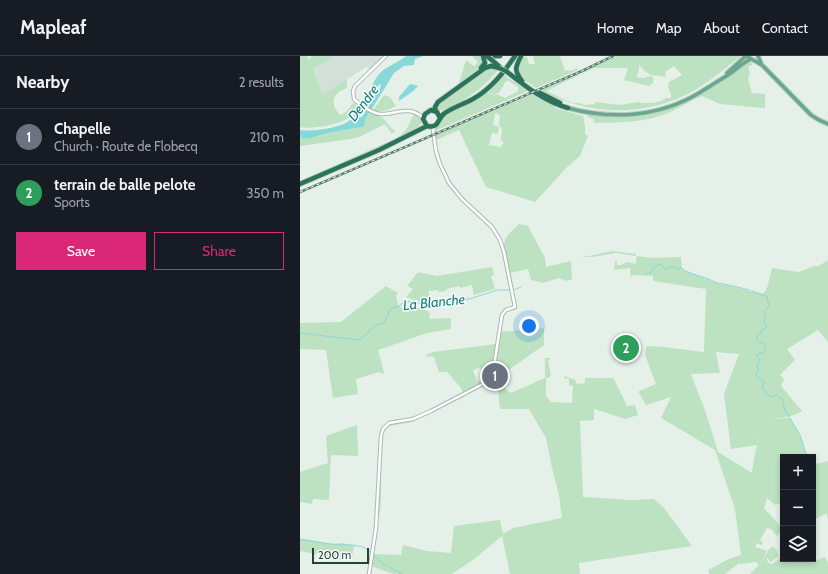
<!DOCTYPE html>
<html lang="en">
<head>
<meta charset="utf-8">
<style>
  body { margin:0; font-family:Cabin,sans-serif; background:#20242c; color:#f1f3f6 }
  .controls { position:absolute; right:12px; bottom:12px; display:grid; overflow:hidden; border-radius:0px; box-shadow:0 2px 6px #0003 }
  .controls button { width:36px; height:36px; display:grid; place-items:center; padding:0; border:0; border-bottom:1px solid #363941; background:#171b24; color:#f1f3f6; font:20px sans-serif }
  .scale { position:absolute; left:12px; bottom:10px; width:57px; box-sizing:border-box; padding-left:4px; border:2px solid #224436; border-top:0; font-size:11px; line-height:14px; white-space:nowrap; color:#224436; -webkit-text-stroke:3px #f7fbf8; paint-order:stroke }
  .you { position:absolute; left:229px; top:270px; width:14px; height:14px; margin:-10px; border:3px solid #fff; border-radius:50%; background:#1a73e8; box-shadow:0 0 0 6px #1a73e833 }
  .badge { display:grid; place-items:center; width:26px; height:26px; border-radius:50%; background:#db2777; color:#fff; font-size:13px; font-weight:700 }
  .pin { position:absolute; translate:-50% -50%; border:2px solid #fff; box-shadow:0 1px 4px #0006 }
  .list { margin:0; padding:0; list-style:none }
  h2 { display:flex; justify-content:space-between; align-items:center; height:52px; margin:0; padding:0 16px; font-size:17px }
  h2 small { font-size:13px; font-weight:400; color:#9ea1a6 }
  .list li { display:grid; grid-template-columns:26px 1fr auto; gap:12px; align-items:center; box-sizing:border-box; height:56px; padding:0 16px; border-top:1px solid #363941 }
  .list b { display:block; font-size:15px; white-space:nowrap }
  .list p { margin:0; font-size:13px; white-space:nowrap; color:#9ea1a6 }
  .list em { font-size:13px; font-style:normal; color:#9ea1a6 }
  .actions { display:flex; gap:8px; padding:12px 16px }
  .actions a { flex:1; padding:9px 0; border:1px solid #db2777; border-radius:0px; text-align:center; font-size:14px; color:#db2777 }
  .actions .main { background:#db2777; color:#fff }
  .icon { flex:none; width:22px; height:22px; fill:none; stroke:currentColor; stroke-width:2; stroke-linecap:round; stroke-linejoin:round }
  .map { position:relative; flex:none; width:528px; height:518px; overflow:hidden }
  header { display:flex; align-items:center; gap:24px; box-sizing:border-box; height:56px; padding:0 20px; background:#171b24; border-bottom:1px solid #363941 }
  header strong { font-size:19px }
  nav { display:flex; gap:22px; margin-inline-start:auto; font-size:14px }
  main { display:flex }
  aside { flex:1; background:#171b24 }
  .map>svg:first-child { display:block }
  .built { fill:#d3e0d8 }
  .green { fill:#bde2c1; fill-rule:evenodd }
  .water { fill:#89d8d9; fill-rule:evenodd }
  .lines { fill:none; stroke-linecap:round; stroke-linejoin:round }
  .stream { stroke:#89d8d9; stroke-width:1 }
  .minor-casing { stroke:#a7b9b0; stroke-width:4.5 }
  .major-casing { stroke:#c1cbc7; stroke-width:5.5 }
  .highway-casing { stroke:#c1cbc7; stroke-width:6 }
  .minor { stroke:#fff; stroke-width:2.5 }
  .major { stroke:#66a98e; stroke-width:3.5 }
  .highway { stroke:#2a745a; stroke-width:4.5 }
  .rail-casing { stroke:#5d7f71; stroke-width:2.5 }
  .rail { stroke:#f7fbf8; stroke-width:1; stroke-dasharray:3; stroke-linecap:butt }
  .highway-bridge-casing { stroke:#c1cbc7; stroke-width:6; stroke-linecap:butt }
  .highway-bridge { stroke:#2a745a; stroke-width:4.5 }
  .labels { text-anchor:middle; stroke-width:3; stroke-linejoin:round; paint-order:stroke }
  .water-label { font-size:14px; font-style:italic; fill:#157f81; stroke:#f7fbf8 }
</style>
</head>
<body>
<header>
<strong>Mapleaf</strong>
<nav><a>Home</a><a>Map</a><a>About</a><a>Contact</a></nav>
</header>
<main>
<aside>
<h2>Nearby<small>2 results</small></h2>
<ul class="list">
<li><span class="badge" style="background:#6b7280">1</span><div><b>Chapelle</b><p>Church · Route de Flobecq</p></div><em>210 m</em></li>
<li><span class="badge" style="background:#2e9e5b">2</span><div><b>terrain de balle pelote</b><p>Sports</p></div><em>350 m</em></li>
</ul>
<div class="actions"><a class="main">Save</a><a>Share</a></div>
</aside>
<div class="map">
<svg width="528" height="518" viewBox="0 0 528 518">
  <rect width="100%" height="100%" fill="#e5f0e9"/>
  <path class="built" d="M35 0H84L70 13 66 11 23 39 13 13Z"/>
  <path class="green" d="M0 0H8V3H10L11 0H35L13 13 23 39 47 23V32C31 38 30 47 40 59L46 56 54 46 57 50C55 53 53 58 50 61 43 68 10 74 0 71Z
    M172 0H181L183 2V9L159 27 166 4 174 10 178 6Z
    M222 0 227 1 229 8H235L233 0H260L265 15 268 14 270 15 278 12V14L236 32 221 22 217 10Z
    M316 0H442C426 11 412 24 395 34 346 62 288 60 240 34L278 17 279 19 246 35 272 47H279L285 49 295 48V46L320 49 338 46 343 47H353L361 45 366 42H371V37L368 32 369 26 382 19 374 10 365 16 366 18 365 21C361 20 350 19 349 18 345 16 342 12 339 9V15L337 19V21L344 22 351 20 353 22V27L349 30 324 24 328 12H294L281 18 282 16Z
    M449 6 452 7V9L448 11 450 16 448 23 452 37 465 38V52L420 48 402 40C390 45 379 52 368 57 343 67 322 66 296 67L293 66 294 63 288 61V58C355 70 397 42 449 6Z
    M189 11 199 13C186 29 171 41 152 50 147 52 142 56 137 54V53L140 47Z
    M204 19 228 35 135 75 145 59 185 37 199 39 205 42 218 35V31L209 25H206L199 37 194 38 188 37Z
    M232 37 256 50 255 52 283 60 285 70V78L288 80 280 100 266 112 235 146 186 131 159 74 138 83H136L135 79ZM197 57 200 60 199 69 202 74 201 84 204 86 201 91 189 89 192 77 198 78 199 71 193 69 195 58Z
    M84 39 90 41 96 50C89 54 80 57 73 54Z
    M70 56 83 62 90 71 94 74 95 77H91L85 68 59 81 51 83 0 90V80C2 82 3 82 6 83 10 83 16 80 21 79 35 75 49 73 63 71L64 66Z
    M115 58 121 62V68L118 71 95 84 0 126V125L97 82 106 74 113 60Z
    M219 168 228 170 245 202 246 211 271 205 272 223 267 225 259 222 243 227 231 224 228 213 210 217C208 208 201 191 206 182 209 177 215 172 219 168Z
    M312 195 336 198V200L316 197 292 201 278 200H289Z
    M337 200 353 202 381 201 382 212 385 215 417 227 463 238 467 232 472 212 499 216 514 210H519L528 204V286L518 274 487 293 495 304 480 319 484 323 481 330 502 355C476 370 466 351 457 389L431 393 424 338 439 298 416 296 420 317 391 318 406 357 418 396 452 417C453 406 459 374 466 367 472 362 481 363 488 362H490L501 381 507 401H483V447L475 449 467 442 464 452 483 473V474L477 480 471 473 467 472 460 484 463 486 462 489 457 487 455 491 467 495 464 502 459 509 456 506 440 508 439 507 425 518H409L408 514 431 502 441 499 435 453 415 394 361 362 371 341 346 349 339 337V335L356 328 345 299 346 290 363 291 404 296 406 233 353 225V220L332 219 331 223 330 212 314 214 315 205H317V209H321L327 206 334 207 335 210Z
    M192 211 194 219 191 220 195 233 174 239 172 229 160 232 159 230 146 233V235L139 236 138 234 129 235V247L121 246 106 241 113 233 107 230 118 216 137 220Z
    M86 230 98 237 96 240 98 248 101 252C114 250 118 250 129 256L130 263 151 262V273L127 277 78 294 84 317 83 318 79 316 56 323 58 338 33 342 26 294 0 293V267L41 266Z
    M244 272V289L196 323 194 320 199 276Z
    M196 288C195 299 196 317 186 325L180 311 173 314 177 325H180L181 328 163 337 161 332 147 316H139L134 301 132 300 127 301 126 299 133 296Z
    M245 302H251L248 305 251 319 250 321 246 322V340L251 346 272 347 273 330 269 329V323L264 322V320L275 324 277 328 285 327V322H312L314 323 327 350 335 349 338 359 325 363 294 353V364L280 365 283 441 331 444 354 443 364 452 392 490 279 507 280 518H210L202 480 174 503 152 518H93L71 510 73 498 101 499 103 489 127 495 151 497 154 470 200 464 203 478 213 472 262 462 259 439 252 412 246 382 229 353H200L198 334 202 330 211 337 245 322Z
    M132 355V356L112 366 89 370 85 374 82 381 81 399V440L80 458H77L81 382 83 375 89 369 105 365Z
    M57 369 58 400 31 399 29 444 13 443 12 448 0 446V416L28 407 26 380Z
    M528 405V465L527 457 513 464V409Z
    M0 482 32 488 43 487 54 490 51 505 0 495Z
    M473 490 477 495 479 500 471 506 467 502 466 503 469 507 472 508 483 500V503H507L510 507 525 501 528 507V518H450C459 509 465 504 469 493Z"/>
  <path class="water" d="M106 0H123L115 3 114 9 104 10 94 17 65 64V68L63 71C49 73 35 75 21 79 16 80 10 83 6 83 3 82 2 82 0 80V74C11 76 40 72 49 65 54 60 58 53 62 47H63C68 38 75 21 82 15 90 9 99 6 106 0ZM80 28 81 30 62 61H60V59L66 49 64 48 72 34 71 38H72Z
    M110 28 116 29 118 30 112 36 99 45V41Z"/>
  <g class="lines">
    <path class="stream" d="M347 217H351L354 211 360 208 366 213 372 210 376 213 382 212 385 215 405 222
      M406 222 417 227
      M419 227 450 234
      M213 234 221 231
      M452 235 466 240
      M467 241 469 250 464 256 466 259 464 266 467 270 464 273H462L461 277 456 282 459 286 464 287 466 293 465 296 456 299 460 303 457 309 459 315 456 318V320L464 325 462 332 470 341 477 339 482 343 485 354 500 379 507 401
      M0 277 59 284 69 276V274L79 268 84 267 91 252 100 250 102 247 114 245 121 248H134L150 245 169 243 198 234H210
      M0 484C11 484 21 487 31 488 44 490 61 486 71 496
      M73 499 82 507 102 518"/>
    <defs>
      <path id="minor" d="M86 0 55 30 53 35 54 43C60 49 73 58 81 58 96 58 110 49 123 62
        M69 518 76 472 81 380 83 373 89 367 113 363 131 355 181 329 190 323 193 316 202 259 206 254 215 251 204 196 200 184 192 171 162 143 149 127 140 108 136 95 133 74 136 70"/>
      <path id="major" d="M447 0C450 3 458 6 463 10L511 59 519 64 528 68
        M458 0 461 7
        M427 17 446 0
        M268 52C312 64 359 61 399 37 409 31 418 25 428 19 436 14 442 7 451 3"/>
      <path id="highway" d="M187 0 200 11
        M195 0H200
        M221 0C215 12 214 14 222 25
        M181 12 185 7 183 0
        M206 15C225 30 245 46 268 52
        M240 37 260 47
        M136 56 135 51 138 46 185 12 191 10 199 12
        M140 62 137 56 131 54 125 58 123 63 127 70C140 73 137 62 145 57 154 51 164 48 173 43 191 33 204 16 215 0
        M0 128 79 94 127 70"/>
    </defs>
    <use href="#minor" class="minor-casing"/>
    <use href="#major" class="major-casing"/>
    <use href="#highway" class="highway-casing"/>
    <use href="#minor" class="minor"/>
    <use href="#major" class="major"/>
    <use href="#highway" class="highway"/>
    <defs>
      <path id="rail" d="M0 136 282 15 313 0"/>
    </defs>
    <use href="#rail" class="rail-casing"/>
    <use href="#rail" class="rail"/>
    <defs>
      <path id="highway-bridge" d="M199 12 206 15"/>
    </defs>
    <use href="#highway-bridge" class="highway-bridge-casing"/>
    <use href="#highway-bridge" class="highway-bridge"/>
  </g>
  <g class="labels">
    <g class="water-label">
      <text transform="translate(63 47) rotate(-53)" y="5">Dendre</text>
      <text transform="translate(134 246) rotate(-6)" y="5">La Blanche</text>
    </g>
  </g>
</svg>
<div class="controls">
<button>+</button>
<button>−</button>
<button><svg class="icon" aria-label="layers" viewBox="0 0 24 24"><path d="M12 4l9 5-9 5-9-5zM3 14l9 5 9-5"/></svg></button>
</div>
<div class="scale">200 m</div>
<div class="you"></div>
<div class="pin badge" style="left:195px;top:320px;background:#6b7280">1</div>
<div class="pin badge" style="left:326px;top:292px;background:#2e9e5b">2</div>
</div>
</main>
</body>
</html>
